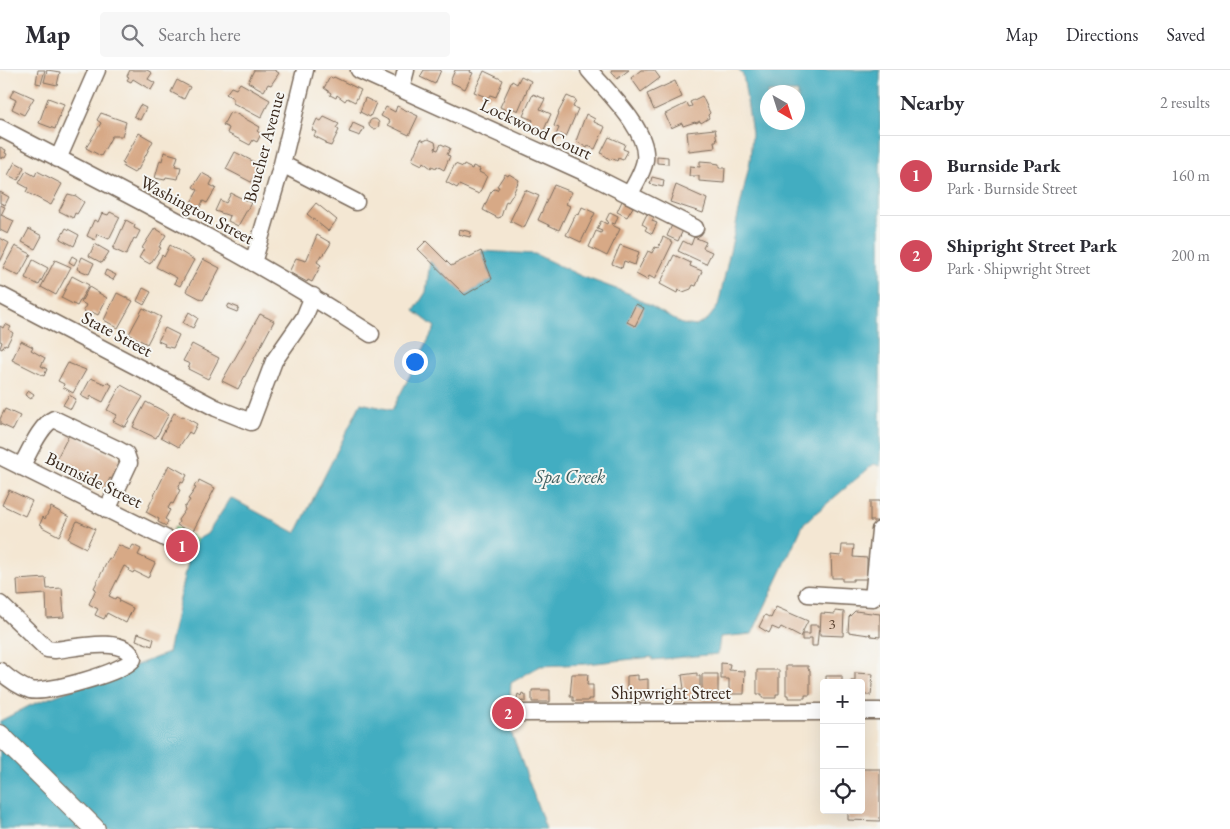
<!DOCTYPE html>
<html lang="en">
<head>
<meta charset="utf-8">
<style>
  body { margin:0; font-family:"EB Garamond",serif; background:#f7f7f7; color:#2b2b33 }
  .controls { position:absolute; right:15px; bottom:15px; display:grid; overflow:hidden; border-radius:5px; box-shadow:0 5px 20px #0002 }
  .controls button { width:45px; height:45px; display:grid; place-items:center; padding:0; border:0; border-bottom:1px solid #e1e1e2; background:#fff; color:#2b2b33; font:25px sans-serif }
  .compass { position:absolute; left:760px; top:15px; width:45px; height:45px; border-radius:50%; background:#fff; box-shadow:0 5px 20px #0002; rotate:141deg }
  .you { position:absolute; left:414px; top:291px; width:18px; height:18px; margin:-12px; border:4px solid #fff; border-radius:50%; background:#1a73e8; box-shadow:0 0 0 8px #1a73e833 }
  .badge { display:grid; place-items:center; width:32px; height:32px; border-radius:50%; background:#d1495b; color:#fff; font-size:16px; font-weight:700 }
  .pin { position:absolute; translate:-50% -50%; border:2px solid #fff; box-shadow:0 1px 5px #0006 }
  .list { margin:0; padding:0; list-style:none }
  h2 { display:flex; justify-content:space-between; align-items:center; height:65px; margin:0; padding:0 20px; font-size:21px }
  h2 small { font-size:16px; font-weight:400; color:#7c7c81 }
  .list li { display:grid; grid-template-columns:32px 1fr auto; gap:15px; align-items:center; box-sizing:border-box; height:80px; padding:0 20px; border-top:1px solid #e1e1e2 }
  .list b { display:block; font-size:19px; white-space:nowrap }
  .list p { margin:0; font-size:16px; white-space:nowrap; color:#7c7c81 }
  .list em { font-size:16px; font-style:normal; color:#7c7c81 }
  .icon { flex:none; width:28px; height:28px; fill:none; stroke:currentColor; stroke-width:2; stroke-linecap:round; stroke-linejoin:round }
  .map { position:relative; flex:none; width:880px; height:759px; overflow:hidden }
  header { display:flex; align-items:center; gap:30px; box-sizing:border-box; height:70px; padding:0 25px; background:#fff; border-bottom:1px solid #e1e1e2 }
  header strong { font-size:24px }
  nav { display:flex; gap:28px; margin-inline-start:auto; font-size:18px }
  .search { width:350px; height:45px; background:#f7f7f7; display:flex; align-items:center; gap:12px; box-sizing:border-box; padding:0 18px; border-radius:5px; color:#7c7c81; font-size:19px }
  main { display:flex }
  aside { flex:1; background:#fff }
  .map>svg:first-child { display:block }
  .green { fill:#8de0a1; stroke:#648560 }
  .water { fill:#42adc1; stroke:#3e6c70; fill-rule:evenodd }
  .building { fill:#d7a986 }
  .lines { fill:none; stroke-linecap:round; stroke-linejoin:round }
  .minor-casing { stroke:#7c6c5d; stroke-width:19 }
  .major-casing { stroke:#7c6c5d; stroke-width:22 }
  .minor { stroke:#fff; stroke-width:16 }
  .major { stroke:#fff; stroke-width:20 }
  .labels { text-anchor:middle; stroke-width:4; stroke-linejoin:round; paint-order:stroke }
  .number-label { font-size:15px; fill:#624a38 }
  .street-label { font-size:18px; fill:#3b2a1e; stroke:#f6f6f2 }
  .water-label { font-size:19px; font-style:italic; fill:#3e5e5f; stroke:#f6f6f2 }
</style>
</head>
<body>
<header>
<strong>Map</strong>
<div class="search"><svg class="icon" aria-label="search" viewBox="0 0 24 24"><circle cx="10" cy="10" r="6"/><path d="M15 15l6 6"/></svg>Search here</div>
<nav><a>Map</a><a>Directions</a><a>Saved</a></nav>
</header>
<main>
<div class="map">
<svg width="880" height="759" viewBox="0 0 880 759">
  <rect width="100%" height="100%" fill="#f6f6f2"/>
  <filter id="ink" filterUnits="userSpaceOnUse"><feTurbulence type="fractalNoise" baseFrequency=".02" numOctaves="2"/><feDisplacementMap in="SourceGraphic" scale="10" xChannelSelector="R" yChannelSelector="G"/><feConvolveMatrix kernelMatrix="1 2 1 2 8 2 1 2 1" color-interpolation-filters="sRGB"/></filter>
  <filter id="wash" filterUnits="userSpaceOnUse"><feTurbulence type="fractalNoise" baseFrequency=".0096" numOctaves="4" result="noise"/><feDisplacementMap in="SourceGraphic" scale="20" xChannelSelector="R" yChannelSelector="G"/><feGaussianBlur stdDeviation="1.12" result="paint"/><feColorMatrix in="noise" values="0 0 0 0 0 0 0 0 0 0 0 0 0 0 0 0 0 1.4 0 .05"/><feComposite in="paint" operator="in"/></filter>
  <g filter="url(#wash)">
    <rect width="100%" height="100%" fill="#f4e7d3"/>
    <path class="green" d="M175 457 198 469 188 492 167 483 175 464 172 462Z"/>
    <path class="water" d="M738 0H880V396L874 394 804 453 752 564 720 567 718 584 652 590V587L586 594 540 596 511 613 508 653 546 759H0V651L31 635 168 583 188 492 198 469 207 464 231 428 296 463 361 333 392 340 435 257 414 241 426 222 430 191 465 225 492 209 481 181 535 184 581 206 630 224 682 254 696 256 708 249 718 236 750 91 752 63 743 5ZM768 22H798V52H768Z"/>
    <g id="blocks">
      <path class="building" d="M38 0H45L41 14 36 13Z
        M47 0 60 2 57 15 44 12Z
        M130 0H147L152 3 148 9 155 13 151 20 133 9 131 12 127 10 129 7 127 6Z
        M254 0H274L279 3 271 15 268 14 264 21 248 12Z
        M424 0H441L435 14 420 7Z
        M455 0H471L470 2 473 3 465 19 450 12Z
        M611 0H629L617 9Z
        M641 0H654L660 8 641 22 631 8Z
        M484 1 503 10 496 27 490 25 488 28 474 22Z
        M521 6 531 11 518 41 510 37 508 41 500 37 512 11 517 14Z
        M330 7 333 8 334 7 361 20 355 32 347 28 345 31 337 25 336 28 330 25 331 23 324 18Z
        M177 10 190 17 184 29 171 22Z
        M675 11 682 27 654 40 647 24Z
        M240 13 270 30 261 48 233 33V28L226 24 231 17 236 19Z
        M14 19 34 28 24 45 12 39 16 30 10 27Z
        M533 24 545 29 540 39 551 44 543 62 530 57 533 50 523 46Z
        M567 26 576 30 573 37 578 39 566 67 560 64 559 67 556 65 559 58 554 56 559 43H558Z
        M702 26 710 43 708 45 709 48 701 53 700 51 696 53 695 52 683 56 682 53 671 58 665 44 687 33 689 37 692 36 690 32Z
        M48 28 64 34 55 59 39 53Z
        M365 28 376 33 370 47 360 42Z
        M140 35 146 38 140 50 134 46Z
        M397 36 418 46 409 65 388 55 390 51 381 46 386 37 395 42Z
        M230 42 233 44V42L260 57 257 61 261 64 257 72 253 70 250 75 227 63 229 58 223 55Z
        M101 43 126 52 122 66H112L101 86 86 78 101 53 97 50Z
        M586 44 595 49 594 52 605 57 595 79 588 76 587 78 576 71Z
        M324 47 339 54 336 58 339 60 331 76 325 74 326 72 314 66 316 62 312 60 317 49 321 51Z
        M369 54a5 5 0 1 1 10 0a5 5 0 1 1-10 0Z
        M353 53 364 58 360 66 349 62Z
        M715 59 717 71H714L715 78 689 81 687 62Z
        M139 63 153 71 138 100 136 99 134 103 123 97 124 94 122 93Z
        M609 67 625 74 623 79 628 81 623 90 618 88 617 91 612 88 611 90 601 83Z
        M421 69 424 71 428 69 435 72 436 76 435 79 438 80 441 74 450 78 447 85 450 86 444 100 437 96 436 98 432 96 431 98 423 92 422 95 412 90Z
        M0 77 6 80 5 83 7 84 5 88 3 87 2 89 0 88Z
        M164 82 178 86 175 96 181 97 178 109 166 107 165 110 155 108 160 90 162 91Z
        M235 82 260 95 251 112 226 99Z
        M657 86 668 87V94L657 93Z
        M700 91 713 92V93L719 94V98H725L724 113 699 111V106H689L690 96 700 97Z
        M15 92 24 97 18 110 8 105Z
        M455 94 463 97 464 95 472 99 473 96 480 99 479 102 487 106 479 124 459 115 457 118 446 112Z
        M26 101 35 106 37 101 62 114 51 135 26 122 28 118 19 113Z
        M202 103 213 109 210 115 216 118 207 133 203 131 199 139 190 134 198 120 193 117Z
        M505 104 508 106 509 104 519 110 513 124 508 132 506 131 501 147 498 148 483 140 491 122 494 119 497 120 499 117 497 116Z
        M652 107 664 110 663 117 650 114Z
        M554 115 572 122 566 134 570 136 559 160 538 150Z
        M676 115 707 129 703 143 670 132Z
        M525 120 539 126 524 158 510 151Z
        M0 122 9 127 5 135 0 133Z
        M231 123 251 133 238 156 228 151 230 146 215 141 220 130 226 133Z
        M68 124 76 126 84 132 77 144 75 143 73 148 59 141Z
        M622 131 633 137 627 147 617 142Z
        M316 133 337 150 328 161 307 144Z
        M0 135 5 137 1 145 14 151 8 164 0 160Z
        M582 137 595 143 581 172 566 165 576 144 579 145Z
        M110 142 120 147 109 169 97 164 95 170 87 166 94 150 98 152 102 143 108 145Z
        M610 142 618 146 615 154 612 153V155L620 159 607 186 589 177 596 161 601 163 602 161 597 159 601 151 607 154 608 151 606 150Z
        M647 144 654 147 652 151 657 153 652 164 645 160 647 157 642 154Z
        M126 150 135 155 134 158 140 161 136 169 134 168 126 185 113 179Z
        M672 155 683 160 678 171 667 166Z
        M66 158 79 165 74 176 60 169Z
        M155 158 166 165 159 177 161 178 150 194 139 188 144 179 142 178Z
        M29 159 42 166 35 179 22 172Z
        M459 159 471 162 470 167 458 164Z
        M317 165 331 173 323 186 321 185 317 192 321 195 312 212 308 210 307 212 289 202 296 188 306 191Z
        M663 167 673 172 655 209 649 206 647 210 636 204 648 181 652 183 655 177 658 178Z
        M694 167 706 172 703 178 712 182 706 194 678 181 683 171 691 175Z
        M0 168 9 173 0 192Z
        M426 171 451 196 481 181 492 209 465 225 418 179Z
        M95 174 109 182 102 193 89 186Z
        M170 175 194 190 180 216 174 213 177 208 156 197 162 185 164 187Z
        M620 175 639 182 635 195 624 191 622 198 612 194Z
        M15 176 31 184 19 206 3 198Z
        M674 185 691 193 690 196 702 201 696 216 693 215 691 219 683 222 678 220 677 223 660 214Z
        M72 186 77 189 74 195 69 192Z
        M82 187 94 193 89 204 77 199Z
        M203 189 220 198 203 230 186 221Z
        M33 190 48 198 39 215 25 208Z
        M55 190 71 197 56 225 41 217Z
        M106 200 116 205 113 210 104 205Z
        M72 206 89 215 77 236 61 228Z
        M89 217 107 228 98 245 92 242 91 245 83 241 86 235 81 232Z
        M143 218 151 222 144 235 137 231Z
        M117 223 133 231 118 258 104 250Z
        M229 234 239 238 237 242 227 238Z
        M636 234 644 238 635 256 627 252Z
        M143 238 161 247 147 274 129 264Z
        M189 242 198 248 193 258 183 253Z
        M260 244 274 251 238 319 222 311Z
        M5 254 11 257 9 260 13 263 7 275 5 274 2 279 0 278 2 272 0 271V256L3 258Z
        M165 258 179 265 173 278 164 276 165 274 158 271Z
        M21 271 33 277 31 280 45 288 41 296 47 299 44 306 12 290Z
        M192 274 219 288 208 309 188 299 190 294 183 291Z
        M68 293 86 300 73 323 63 317 64 314 58 311Z
        M91 308 105 314 107 312 112 315 103 332 91 326 89 330 81 326Z
        M121 315 143 327 125 357 113 351 117 345 107 340Z
        M28 320 34 324 31 329 25 325Z
        M69 325 76 329 71 339 63 335Z
        M146 332 169 344 156 368 133 357Z
        M5 339 20 346 13 360 0 354V349Z
        M174 343 181 347 183 346 197 354 192 364 189 362 179 377 161 367Z
        M70 363 120 390 116 397 119 399 113 410 110 408 106 416 108 417 105 420 97 412 95 414 86 407 84 409 76 401 74 404 66 397 64 399 56 390Z
        M169 395 187 405 183 413 181 412 178 419 180 420 173 434 171 433 168 438 170 440 165 449 168 451 166 456 158 452 159 449 146 442Z
        M199 410 215 418 192 463 177 455 179 452 178 450 185 440 184 437 186 436 190 430 188 429 196 418 194 417 196 413 198 414Z
        M9 420 32 431 25 446 2 435Z
        M870 431H880V453H877V451H870Z
        M51 437 69 447 59 466 42 457V455L40 454 43 447 45 449Z
        M77 451 95 459 86 478 68 469Z
        M118 475 130 480 133 475 141 479 138 485 155 493 148 508 134 501 133 503 129 501 130 499 124 496 109 526 115 529 116 527 120 529 119 531 133 538 126 553 107 543 104 549 95 545 98 539 89 534 96 519 94 518 109 488 111 489Z
        M842 475H854L853 487 867 488V509H853V511H842V508H832L831 485 841 486Z
        M46 508 47 519 62 518 64 547 47 548 46 524 18 526 17 510Z
        M776 537 808 551 800 567 781 557 779 560 772 557 769 563 759 557 765 545 771 548Z
        M835 541 844 542 843 566 820 565 821 543 835 544Z
        M855 541 880 544V567L871 566 870 563 869 565 848 562 849 547Z
        M810 555H819L817 576H812V568H809V570H802V564H810Z
        M138 563 154 569 152 576 136 570Z
        M721 593 730 594 729 600 745 601 744 624H729V609H721Z
        M786 596H808V599L810 600V625H805V628H789V625H786Z
        M757 600H779V624H776V628H762V624H757Z
        M697 603V606H700V616L694 618 695 630H667V619H684L682 605Z
        M855 603 873 604 871 625H861V613H851V611H855Z
        M572 604H588L587 615H593V629H588V631H573V627H570Z
        M702 604H718V631H702Z
        M638 605V610L648 609V631L627 632V606Z
        M826 606H842V613H826Z
        M532 620H550V632H532Z
        M522 623 526 625V631L516 632 518 624 521 626Z
        M861 699H880V751L848 750V740H861Z"/>
    </g>
  </g>
  <g filter="url(#ink)">
    <use href="#blocks" fill-opacity="0" stroke="#7c6c5d" stroke-width="1"/>
    <g class="lines">
      <defs>
        <path id="minor" d="M359 0 584 102 695 158
          M589 0C607 22 649 60 645 90 643 102 635 115 629 125
          M401 19 406 0
          M0 58C125 123 253 187 371 264
          M58 89 97 0
          M282 94 356 132
          M253 193 282 94 305 0
          M0 225 216 338 251 352 274 291 304 248 313 226
          M0 386 169 470
          M21 397C29 383 40 355 54 349L117 379 126 384 129 393 107 440
          M808 524 873 528 880 460
          M0 534 47 579 55 580C75 578 125 565 133 589 125 602 45 624 30 620 18 616 9 609 0 601
          M861 641H880
          M518 643 824 642"/>
        <path id="major" d="M0 665 95 759"/>
      </defs>
      <use href="#minor" class="minor-casing"/>
      <use href="#major" class="major-casing"/>
      <use href="#minor" class="minor"/>
      <use href="#major" class="major"/>
    </g>
  </g>
  <g class="labels">
    <g class="number-label">
      <text x="832" y="559">3</text>
    </g>
    <g class="street-label">
      <text transform="translate(536 59) rotate(25)" y="6">Lockwood Court</text>
      <text transform="translate(264 77) rotate(-75)" y="6">Boucher Avenue</text>
      <text transform="translate(197 140) rotate(28)" y="6">Washington Street</text>
      <text transform="translate(117 264) rotate(28)" y="6">State Street</text>
      <text transform="translate(94 410) rotate(26)" y="6">Burnside Street</text>
      <text x="671" y="629">Shipwright Street</text>
    </g>
    <g class="water-label">
      <text x="570" y="413">Spa Creek</text>
    </g>
  </g>
</svg>
<div class="controls">
<button>+</button>
<button>−</button>
<button><svg class="icon" aria-label="locate" viewBox="0 0 24 24"><circle cx="12" cy="12" r="6"/><path d="M12 2v4M12 18v4M2 12h4M18 12h4"/></svg></button>
</div>
<svg class="compass" viewBox="-18 -18 36 36"><path d="M0-13l5 13h-10z" fill="#e53935"/><path d="M0 13l5-13h-10z" fill="#7c7c81"/></svg>
<div class="you"></div>
<div class="pin badge" style="left:182px;top:476px">1</div>
<div class="pin badge" style="left:508px;top:643px">2</div>
</div>
<aside>
<h2>Nearby<small>2 results</small></h2>
<ul class="list">
<li><span class="badge">1</span><div><b>Burnside Park</b><p>Park · Burnside Street</p></div><em>160 m</em></li>
<li><span class="badge">2</span><div><b>Shipright Street Park</b><p>Park · Shipwright Street</p></div><em>200 m</em></li>
</ul>
</aside>
</main>
</body>
</html>
